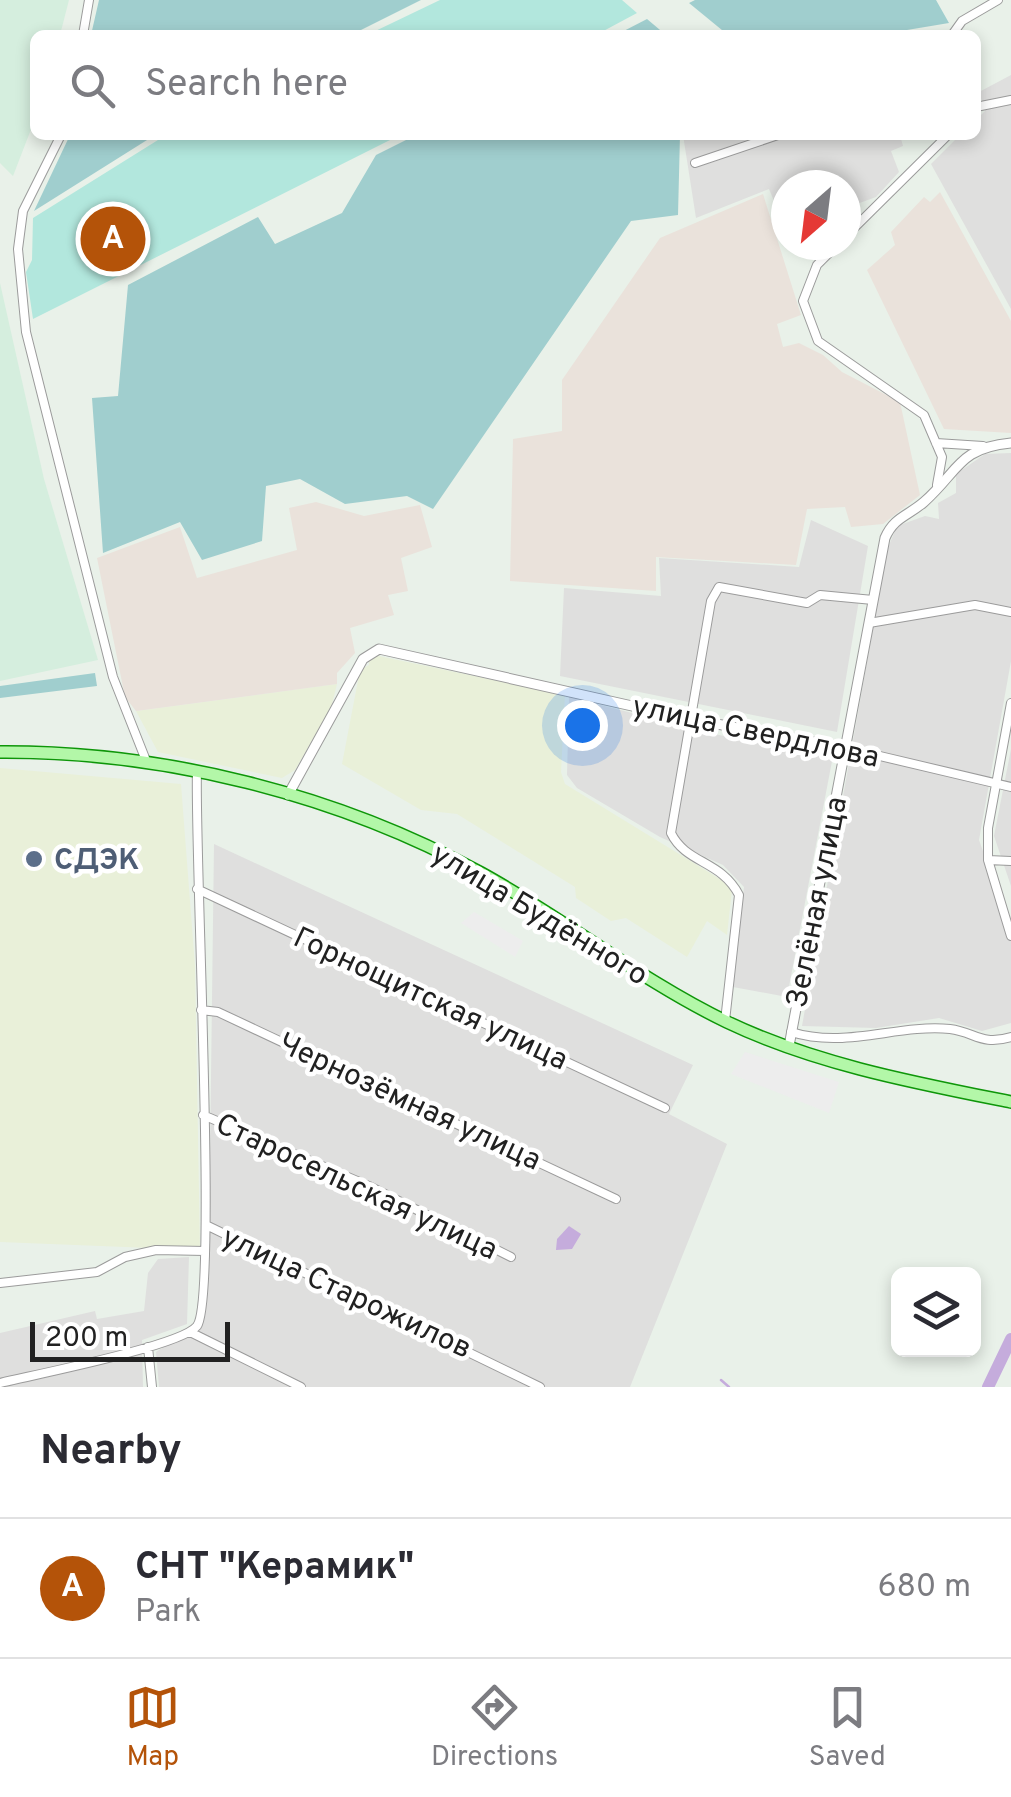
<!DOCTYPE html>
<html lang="en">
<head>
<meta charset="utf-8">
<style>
  body { margin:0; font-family:Overpass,sans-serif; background:#f7f7f7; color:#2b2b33 }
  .controls { position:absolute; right:30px; bottom:30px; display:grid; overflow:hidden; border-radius:15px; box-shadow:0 5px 15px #0003 }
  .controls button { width:90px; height:90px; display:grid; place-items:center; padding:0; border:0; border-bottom:2px solid #e1e1e2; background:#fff; color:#2b2b33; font:50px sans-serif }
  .compass { position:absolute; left:771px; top:170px; width:90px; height:90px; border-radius:50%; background:#fff; box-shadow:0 5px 15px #0003; rotate:208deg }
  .scale { position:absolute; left:30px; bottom:25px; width:200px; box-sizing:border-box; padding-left:10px; border:5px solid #212121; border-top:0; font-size:28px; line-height:35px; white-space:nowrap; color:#212121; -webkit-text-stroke:8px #fff; paint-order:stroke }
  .you { position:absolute; left:582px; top:725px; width:35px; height:35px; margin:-25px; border:8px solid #fff; border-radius:50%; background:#1a73e8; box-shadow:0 0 0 15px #1a73e833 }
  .badge { display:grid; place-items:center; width:65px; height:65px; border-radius:50%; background:#b45309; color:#fff; font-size:32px; font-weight:700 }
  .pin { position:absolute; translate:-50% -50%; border:5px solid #fff; box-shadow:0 2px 10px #0006 }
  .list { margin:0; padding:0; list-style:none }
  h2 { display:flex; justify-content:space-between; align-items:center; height:130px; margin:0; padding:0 40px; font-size:42px }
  h2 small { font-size:32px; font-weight:400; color:#7c7c81 }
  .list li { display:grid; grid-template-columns:65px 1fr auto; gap:30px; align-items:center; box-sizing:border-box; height:140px; padding:0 40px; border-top:2px solid #e1e1e2 }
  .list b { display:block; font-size:38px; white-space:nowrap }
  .list p { margin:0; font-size:32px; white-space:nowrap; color:#7c7c81 }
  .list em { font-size:32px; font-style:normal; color:#7c7c81 }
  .icon { flex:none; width:55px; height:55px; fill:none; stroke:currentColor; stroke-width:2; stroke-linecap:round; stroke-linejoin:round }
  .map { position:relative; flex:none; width:1011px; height:1387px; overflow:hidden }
  .search { position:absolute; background:#fff; box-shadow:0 5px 15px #0003; left:30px; right:30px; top:30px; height:110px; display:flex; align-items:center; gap:25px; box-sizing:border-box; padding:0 35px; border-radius:15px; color:#7c7c81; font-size:38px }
  .sheet { height:270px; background:#fff }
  nav { display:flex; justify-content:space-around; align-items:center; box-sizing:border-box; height:140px; border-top:2px solid #e1e1e2; background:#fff; font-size:28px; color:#7c7c81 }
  nav a { display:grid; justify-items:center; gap:5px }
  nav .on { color:#b45309 }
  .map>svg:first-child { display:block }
  .residential { fill:#dfdfde }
  .commercial { fill:#e9f0d9 }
  .industrial { fill:#eae2db }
  .farmland { fill:#d5eede }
  .grass { fill:#b2e7dd }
  .forest { fill:#a0cece }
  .parking { fill:#ededed }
  .water { fill:#c5acdc }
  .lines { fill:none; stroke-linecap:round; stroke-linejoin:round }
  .stream { stroke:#c5acdc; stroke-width:2.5 }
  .river { stroke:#c5acdc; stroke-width:12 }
  .minor-casing { stroke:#9b9b9b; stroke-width:10 }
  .tertiary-casing { stroke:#9b9b9b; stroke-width:11 }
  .primary-casing { stroke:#0e9609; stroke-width:14 }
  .minor { stroke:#fff; stroke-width:8 }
  .tertiary { stroke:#fff; stroke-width:9 }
  .primary { stroke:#b3f7a8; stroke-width:11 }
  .service-dot { fill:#5c6f8a; stroke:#fff; stroke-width:4 }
  .labels { text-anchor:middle; stroke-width:9; stroke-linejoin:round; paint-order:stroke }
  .street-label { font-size:30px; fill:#212121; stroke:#fff }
  .service-label { font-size:30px; font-weight:bold; fill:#4e5e75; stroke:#fff; text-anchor:start }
</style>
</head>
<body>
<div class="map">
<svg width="1011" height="1387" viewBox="0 0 1011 1387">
  <rect width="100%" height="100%" fill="#e9f1e9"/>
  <path class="residential" d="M1011 75V309L931 164 960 135H976V120L985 111 979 92Z
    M683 135H900L903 146 891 151 899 172 876 197 846 208V185H786V230L769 189 696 218Z
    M1011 453V661L979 840 1011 930V1023L982 1031 939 1018 876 1028 802 1026 887 550 897 526 925 516 939 519 938 503 956 493V474L985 454Z
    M811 520 868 546 837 732 560 676 564 588 661 596 659 558 799 567Z
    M569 697 719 735 833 756 787 997 733 987 744 887 723 865 660 837 577 788 567 775Z
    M1011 749V886L994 836Z
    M214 844 693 1065 669 1114 727 1144 630 1387H159L156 1352 194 1327 209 1232Z
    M189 1257 187 1324 142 1340 143 1387H0V1333L95 1311 97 1319 144 1311 148 1273 158 1259Z"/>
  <path class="commercial" d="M369 654 565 695 561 772 565 784 728 884 732 890 727 935 707 921 687 957 626 918 611 921 576 898 575 887 457 814 421 810 342 764 360 670 369 665Z
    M337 684 331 708 295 770 282 778 158 752 136 711Z
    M0 768 181 784 195 966 200 1250 0 1242Z"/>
  <path class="industrial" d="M940 192 1011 321V433L944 429 867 270 895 245 891 232 924 197 930 202Z
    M763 194 801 315 777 324 783 347 799 343 823 355 842 372 900 402 920 495 883 524 851 527 845 507 807 509 796 565 656 557V591L510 581 513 439 562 431V380L660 238Z
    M316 502 364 516 420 505 432 547 401 558 408 591 388 595 394 615 350 628 355 653 337 673V684L136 711 125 697 97 558 180 527 197 578 297 550 289 508Z"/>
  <path class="farmland" d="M0 0H69L60 35H35V119L13 176 0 163Z
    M0 283 44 479 98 660 0 681Z"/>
  <path class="grass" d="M440 0H622L637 13 596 35H367Z
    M166 135H400L33 319 26 272 32 260 33 218Z"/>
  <path class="forest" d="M99 0H421L351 35H91Z
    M695 0H936L949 23 877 35H728L689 3Z
    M647 19 666 35H616Z
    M70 135H155L34 211Z
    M416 135H680L678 215 631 221 433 509 407 496 345 504 300 479 266 486 262 541 202 560 180 522 103 553 92 398 118 396 128 285 258 217 275 244 342 213 376 155Z
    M95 673 97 686 0 698V686Z"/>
  <path class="parking" d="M474 912 523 941 515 957 461 923Z
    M745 1052 839 1082 829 1113 731 1074Z"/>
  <path class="water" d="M569 1226 581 1234 572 1249 556 1250 557 1239Z"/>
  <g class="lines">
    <path class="stream" d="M721 1380 729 1387"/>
    <path class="river" d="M988 1387 1011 1339"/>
    <defs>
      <path id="minor" d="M83 35 89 0
        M952 35 962 21 998 0
        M976 107 1011 100
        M61 135 23 211 18 249 26 332 113 677 147 763
        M695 163 778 135
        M846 236 948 135
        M837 245 817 265 803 301 818 341 924 415 942 457 937 485
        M936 443 983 446
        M869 623 975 605 1011 612
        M1011 703 988 828V860L1011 936
        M846 748 1011 787
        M988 860 1011 861
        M197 889 665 1108
        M201 1010 218 1012 616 1199
        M725 1021 739 895C721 860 686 864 671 833L711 601 719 587 807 603 820 595 873 600
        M791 1032C846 1049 896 1024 950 1029 975 1032 981 1046 1011 1037
        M203 1115 369 1186 511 1257
        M206 1225 540 1387
        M0 1283 97 1272 125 1257 156 1250 205 1251
        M190 1332 301 1387
        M148 1347 152 1387
        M0 1383C33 1375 181 1346 197 1326 218 1298 194 845 197 771"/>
      <path id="tertiary" d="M288 795 363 659 379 649 690 719 846 748
        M789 1046 885 538C894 517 908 516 924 502 959 471 958 448 1011 443"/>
      <path id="primary" d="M0 752C164 751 336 794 481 873 565 919 640 980 727 1022 815 1064 916 1083 1011 1102"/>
    </defs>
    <use href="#minor" class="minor-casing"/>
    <use href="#tertiary" class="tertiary-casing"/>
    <use href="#primary" class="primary-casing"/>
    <use href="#minor" class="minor"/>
    <use href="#tertiary" class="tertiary"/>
    <use href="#primary" class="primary"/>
  </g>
  <circle class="service-dot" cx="34" cy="859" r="10"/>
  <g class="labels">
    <g class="street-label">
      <text transform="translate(756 731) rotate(12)" y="10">улица Свердлова</text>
      <text transform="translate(816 902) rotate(-79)" y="10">Зелёная улица</text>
      <text transform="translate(540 914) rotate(31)" y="10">улица Будённого</text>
      <text transform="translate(431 998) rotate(25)" y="10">Горнощитская улица</text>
      <text transform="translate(410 1101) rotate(25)" y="10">Чернозёмная улица</text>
      <text transform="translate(357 1186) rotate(25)" y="10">Старосельская улица</text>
      <text transform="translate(347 1292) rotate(25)" y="10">улица Старожилов</text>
    </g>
    <g class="service-label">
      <text x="54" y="869">СДЭК</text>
    </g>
  </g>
</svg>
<div class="controls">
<button><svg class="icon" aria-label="layers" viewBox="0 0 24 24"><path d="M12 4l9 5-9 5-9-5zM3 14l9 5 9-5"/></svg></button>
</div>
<svg class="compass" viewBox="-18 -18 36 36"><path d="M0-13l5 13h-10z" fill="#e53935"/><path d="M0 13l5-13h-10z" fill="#7c7c81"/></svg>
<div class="scale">200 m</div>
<div class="you"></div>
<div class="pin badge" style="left:113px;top:239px">A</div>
<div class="search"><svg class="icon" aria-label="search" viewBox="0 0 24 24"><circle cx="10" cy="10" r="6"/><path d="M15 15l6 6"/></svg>Search here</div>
</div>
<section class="sheet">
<h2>Nearby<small></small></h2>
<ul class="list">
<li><span class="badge">A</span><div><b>СНТ &quot;Керамик&quot;</b><p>Park</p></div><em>680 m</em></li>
</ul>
</section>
<nav>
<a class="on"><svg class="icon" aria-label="map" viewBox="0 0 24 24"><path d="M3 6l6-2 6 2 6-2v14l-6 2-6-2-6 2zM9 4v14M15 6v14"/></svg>Map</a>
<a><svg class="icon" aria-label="directions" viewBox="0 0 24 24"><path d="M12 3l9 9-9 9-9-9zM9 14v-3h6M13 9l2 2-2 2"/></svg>Directions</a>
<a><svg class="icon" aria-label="saved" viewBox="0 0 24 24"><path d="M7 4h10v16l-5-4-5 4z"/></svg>Saved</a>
</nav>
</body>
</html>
